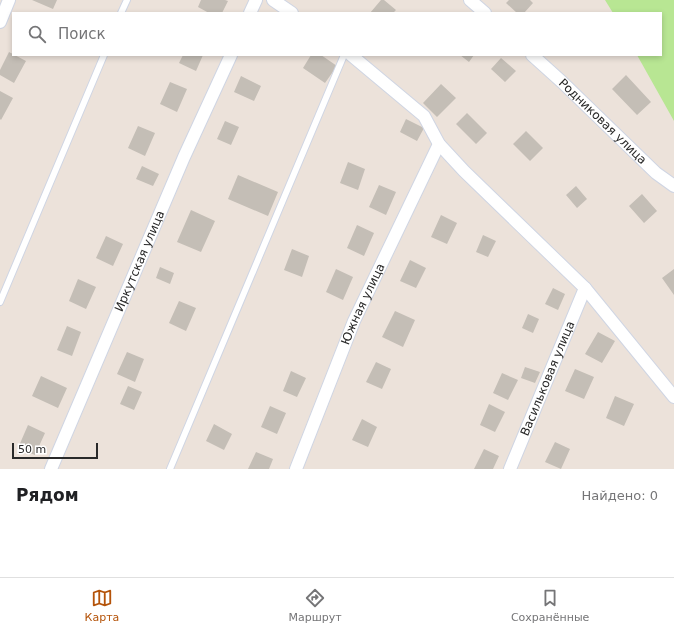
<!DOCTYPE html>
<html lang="ru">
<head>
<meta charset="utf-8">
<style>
  body { margin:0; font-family:"DejaVu Sans",sans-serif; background:#f6f6f6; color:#202124 }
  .scale { position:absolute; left:12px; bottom:10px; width:86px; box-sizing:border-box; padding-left:4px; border:2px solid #292929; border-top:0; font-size:11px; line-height:14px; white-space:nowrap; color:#292929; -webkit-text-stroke:3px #fff; paint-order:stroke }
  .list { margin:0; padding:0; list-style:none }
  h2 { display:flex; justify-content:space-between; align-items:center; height:52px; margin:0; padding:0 16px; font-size:17px }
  h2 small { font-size:13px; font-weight:400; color:#757577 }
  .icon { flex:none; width:22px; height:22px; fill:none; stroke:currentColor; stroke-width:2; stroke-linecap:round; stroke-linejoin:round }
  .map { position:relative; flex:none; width:674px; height:469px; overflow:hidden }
  .search { position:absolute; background:#fff; box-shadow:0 2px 6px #0003; left:12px; right:12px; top:12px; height:44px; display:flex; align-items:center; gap:10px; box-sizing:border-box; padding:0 14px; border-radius:0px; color:#757577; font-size:15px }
  .sheet { height:108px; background:#fff }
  nav { display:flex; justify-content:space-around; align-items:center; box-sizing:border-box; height:56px; border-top:1px solid #e0e0e0; background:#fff; font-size:11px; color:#757577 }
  nav a { display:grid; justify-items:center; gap:2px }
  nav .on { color:#b45309 }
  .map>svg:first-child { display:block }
  .green { fill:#b8e693 }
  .building { fill:#c4beb6 }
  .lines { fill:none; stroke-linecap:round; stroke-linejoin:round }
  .service-casing { stroke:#cfd5e3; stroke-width:8 }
  .minor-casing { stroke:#cfd5e3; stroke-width:14 }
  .service { stroke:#fff; stroke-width:6 }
  .minor { stroke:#fff; stroke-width:12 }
  .labels { text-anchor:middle; stroke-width:4; stroke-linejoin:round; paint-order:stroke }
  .street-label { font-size:12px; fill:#292929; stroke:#fff }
</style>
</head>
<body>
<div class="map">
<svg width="674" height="469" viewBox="0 0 674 469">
  <rect width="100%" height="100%" fill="#ece2da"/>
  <path class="green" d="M605 0H674V121L637 55H661V13H613Z"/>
  <path class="building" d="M32 0H57L53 9Z
    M201 0H225L228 1 222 13H209L198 7Z
    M381 0H384L396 10 393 13H370Z
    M509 0H530L533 3 524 13H517L506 3Z
    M9 52 26 61 14 83 0 75V70Z
    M183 55H203L196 71 179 63Z
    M311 55H321L337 66 325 83 303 68Z
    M460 55H474L469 62Z
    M501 58 516 71 505 82 491 69Z
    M626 75 651 102 637 115 612 89Z
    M241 76 261 86 254 101 234 92Z
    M170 82 187 89 177 112 160 104Z
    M441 84 456 98 437 117 423 103Z
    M0 91 13 98 1 120 0 119Z
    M467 113 487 133 476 144 456 124Z
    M406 119 424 128 417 141 400 132Z
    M225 121 239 127 231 145 217 139Z
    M138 126 155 133 145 156 128 148Z
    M526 131 543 148 530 161 513 144Z
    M348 162 365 169 358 190 340 183Z
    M142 166 159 174 153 186 136 179Z
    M238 175 278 192 268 216 228 199Z
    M379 185 396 192 386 215 369 207Z
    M576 186 587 199 577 208 566 195Z
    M642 194 657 211 644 223 629 206Z
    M191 210 215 221 201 252 177 242Z
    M441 215 457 223 447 244 431 237Z
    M357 225 374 233 364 256 347 248Z
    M483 235 496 241 488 257 476 252Z
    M106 236 123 244 113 266 96 258Z
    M292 249 309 256 302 277 284 270Z
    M410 260 426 268 416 288 400 281Z
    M160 267 174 273 170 284 156 278Z
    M336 269 353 277 343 300 326 292Z
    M674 269V295L662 278Z
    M78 279 96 287 86 309 69 301Z
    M553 288 565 294 558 310 545 304Z
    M179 301 196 308 186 331 169 323Z
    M395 311 415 320 403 347 382 337Z
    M528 314 539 319 533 333 522 328Z
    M67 326 81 332 72 356 57 350Z
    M598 332 615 341 602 363 585 354Z
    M127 352 144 359 135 382 117 374Z
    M376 362 391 369 382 389 366 382Z
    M525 367 540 372 535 383 521 378Z
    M575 369 594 377 584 399 565 391Z
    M291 371 306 378 297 397 283 391Z
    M502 373 518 380 508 400 493 393Z
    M41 376 67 388 58 408 32 396Z
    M128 386 142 392 134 410 120 404Z
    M615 396 634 404 624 426 606 418Z
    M489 404 505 412 495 432 480 425Z
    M270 406 286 413 277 434 261 427Z
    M362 419 377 427 368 447 352 440Z
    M214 424 232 434 224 450 206 441Z
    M28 425 45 433 35 455 18 448Z
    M555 442 570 449 561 469 545 462Z
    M484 449 499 456 493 469H474Z
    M256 452 273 459 269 469H248Z"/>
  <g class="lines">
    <defs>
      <path id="service" d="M121 13 127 0
        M0 302 104 55
        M170 469 344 55"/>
      <g id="minor">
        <path d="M273 0 292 13"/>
        <path d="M470 0 485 13"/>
        <path d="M250 13 256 0"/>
        <path d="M0 22 9 0"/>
        <path d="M351 55 424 116 439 144 464 171 585 288 674 397"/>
        <path id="s1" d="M532 55 562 82 656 173 674 186"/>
        <path id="s2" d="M51 469 184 157 231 55"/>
        <path id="s3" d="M296 469 354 321 439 144"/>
        <path id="s4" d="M510 469 585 288"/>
      </g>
    </defs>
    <use href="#service" class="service-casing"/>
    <use href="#minor" class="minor-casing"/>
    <use href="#service" class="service"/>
    <use href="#minor" class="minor"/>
  </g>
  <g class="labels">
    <g class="street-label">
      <text dy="4" stroke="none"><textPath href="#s1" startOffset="97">Родниковая улица</textPath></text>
      <text dy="4" stroke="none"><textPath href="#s2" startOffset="226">Иркутская улица</textPath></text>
      <text dy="4" stroke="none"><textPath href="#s3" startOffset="178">Южная улица</textPath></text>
      <text dy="4" stroke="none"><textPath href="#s4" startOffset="98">Васильковая улица</textPath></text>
    </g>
  </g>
</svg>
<div class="scale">50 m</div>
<div class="search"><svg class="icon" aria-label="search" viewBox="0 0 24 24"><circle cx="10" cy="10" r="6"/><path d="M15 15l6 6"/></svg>Поиск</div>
</div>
<section class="sheet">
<h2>Рядом<small>Найдено: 0</small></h2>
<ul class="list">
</ul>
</section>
<nav>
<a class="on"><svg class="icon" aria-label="map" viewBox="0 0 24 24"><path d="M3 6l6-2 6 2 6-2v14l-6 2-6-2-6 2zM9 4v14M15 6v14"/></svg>Карта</a>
<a><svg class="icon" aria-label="directions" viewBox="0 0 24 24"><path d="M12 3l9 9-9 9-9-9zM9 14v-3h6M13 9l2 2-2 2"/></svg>Маршрут</a>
<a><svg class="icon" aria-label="saved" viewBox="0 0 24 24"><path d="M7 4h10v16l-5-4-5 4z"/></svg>Сохранённые</a>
</nav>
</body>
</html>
